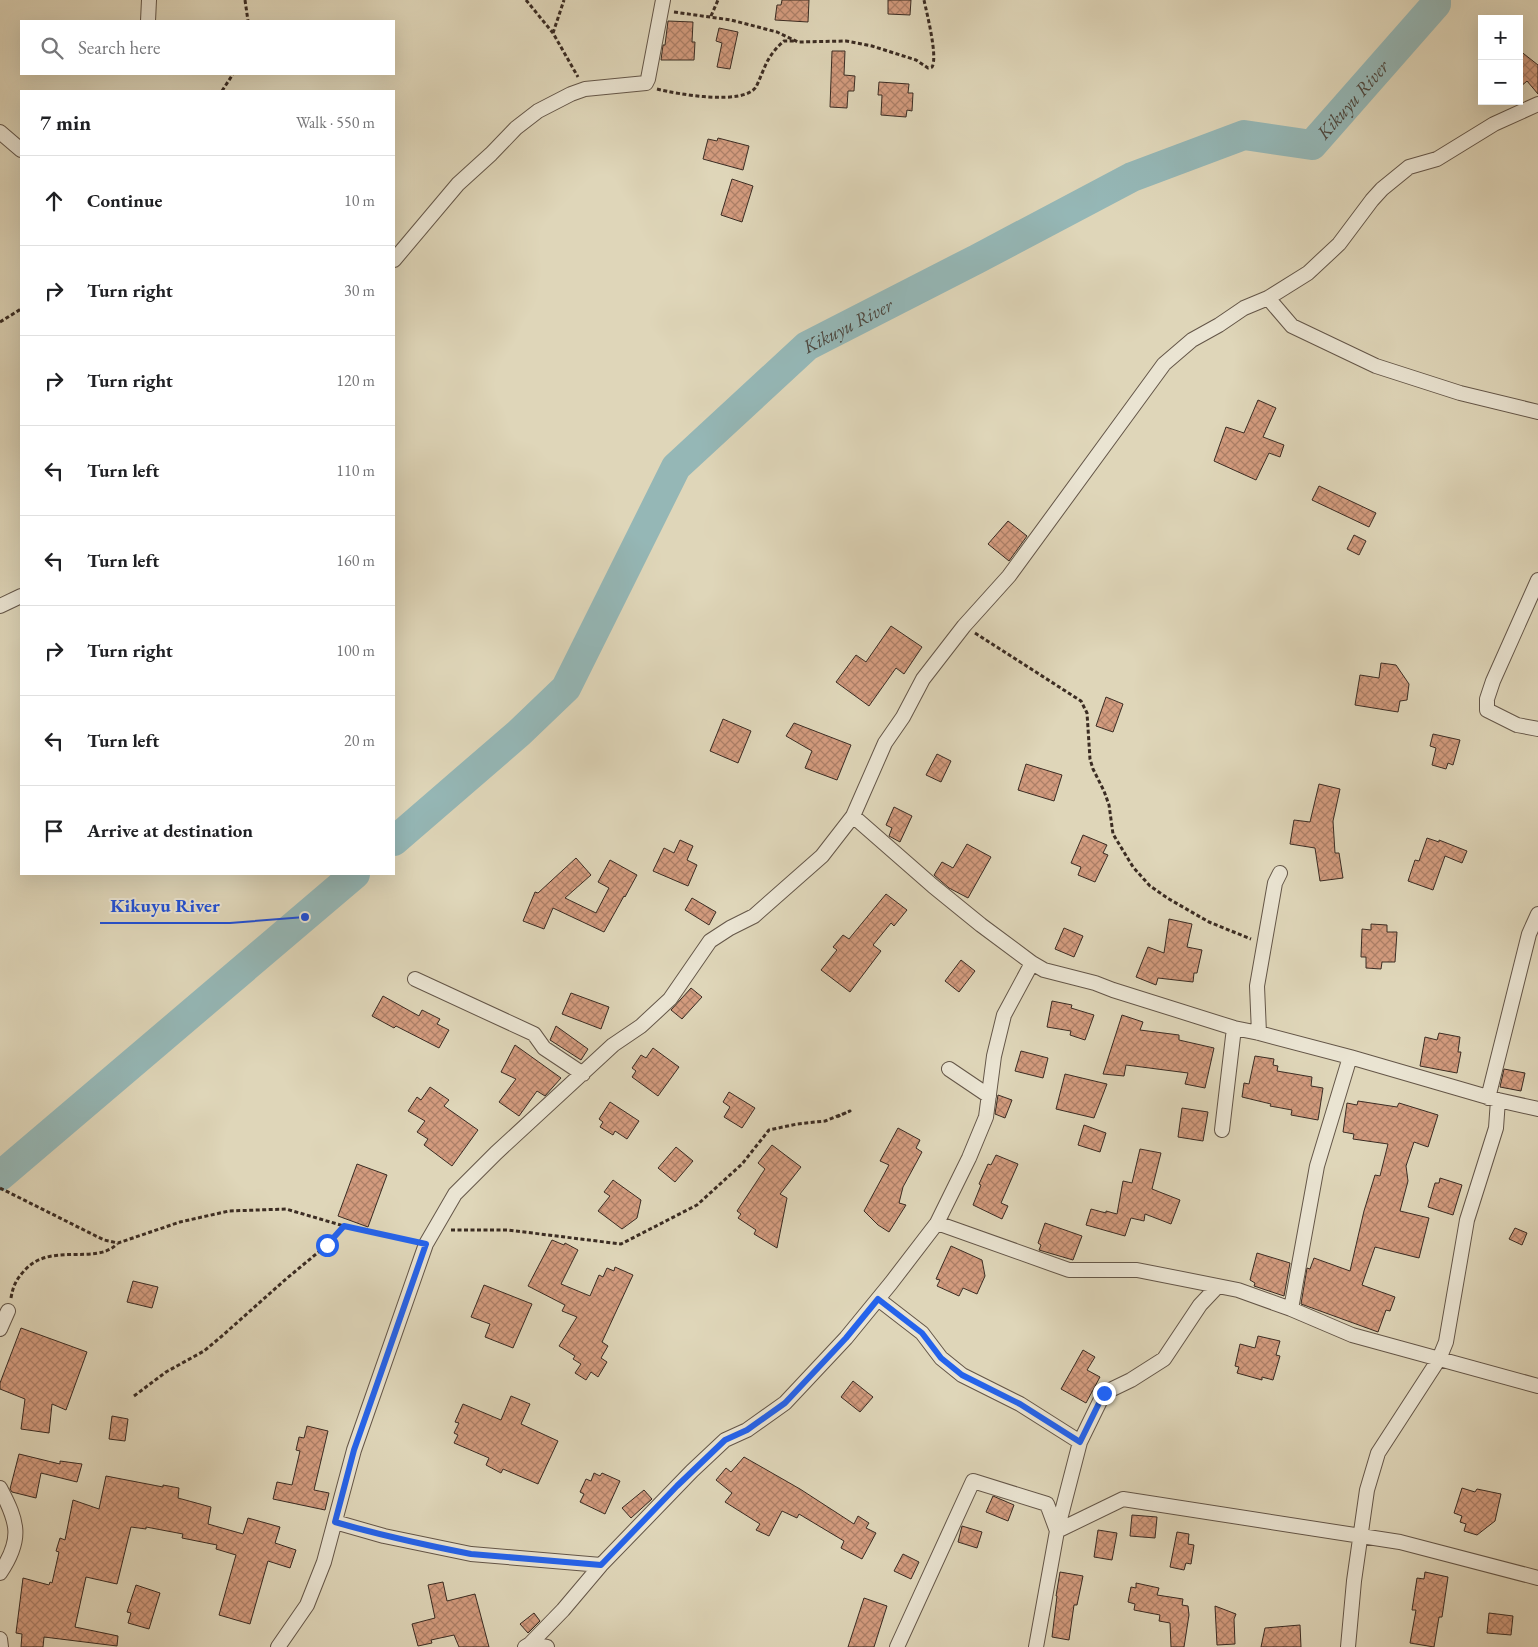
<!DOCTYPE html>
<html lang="en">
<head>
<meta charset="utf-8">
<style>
  body { margin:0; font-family:"EB Garamond",serif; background:#f6f6f6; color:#202124 }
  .controls { position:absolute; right:15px; top:15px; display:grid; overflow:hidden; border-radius:0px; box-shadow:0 5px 20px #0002 }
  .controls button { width:45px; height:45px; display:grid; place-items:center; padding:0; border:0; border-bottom:1px solid #e0e0e0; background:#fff; color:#202124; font:25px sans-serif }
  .stop { position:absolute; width:15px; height:15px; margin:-11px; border:4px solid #2563eb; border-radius:50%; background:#fff }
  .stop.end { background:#2563eb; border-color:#fff; box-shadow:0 1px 5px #0008 }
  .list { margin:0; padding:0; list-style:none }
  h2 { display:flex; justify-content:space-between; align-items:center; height:65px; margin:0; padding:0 20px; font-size:21px }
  h2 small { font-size:16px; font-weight:400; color:#757577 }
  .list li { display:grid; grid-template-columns:32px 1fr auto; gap:15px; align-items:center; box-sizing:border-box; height:90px; padding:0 20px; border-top:1px solid #e0e0e0 }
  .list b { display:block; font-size:19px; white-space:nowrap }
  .list em { font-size:16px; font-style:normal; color:#757577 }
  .icon { flex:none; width:28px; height:28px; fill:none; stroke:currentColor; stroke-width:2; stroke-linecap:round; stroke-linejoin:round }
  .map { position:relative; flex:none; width:1538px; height:1647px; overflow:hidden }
  .search { position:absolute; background:#fff; box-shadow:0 5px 20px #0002; left:20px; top:20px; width:375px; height:55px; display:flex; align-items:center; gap:12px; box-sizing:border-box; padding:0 18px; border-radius:0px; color:#757577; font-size:19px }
  .panel { position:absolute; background:#fff; box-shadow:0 5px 20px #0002; left:20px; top:90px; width:375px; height:785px; border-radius:0px }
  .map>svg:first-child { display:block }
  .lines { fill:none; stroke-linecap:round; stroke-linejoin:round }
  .river { stroke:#95b7b6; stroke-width:30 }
  .building { fill:url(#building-cross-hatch); stroke:#3b2c23 }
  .minor-casing { stroke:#645648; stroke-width:16 }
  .path { stroke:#3b2c23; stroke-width:3; stroke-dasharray:4 2.5; stroke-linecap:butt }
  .minor { stroke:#eae4d2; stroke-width:14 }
  .route { stroke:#2563eb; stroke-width:6 }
  .labels { text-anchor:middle; stroke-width:4; stroke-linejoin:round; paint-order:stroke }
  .water-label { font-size:19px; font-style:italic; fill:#4d4840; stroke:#eae4d2 }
  .leader { fill:none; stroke:#1d4ed8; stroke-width:2 }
  .callout-dot { fill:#1d4ed8; stroke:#eae4d2; stroke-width:2 }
  .callout-label { font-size:19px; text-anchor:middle; font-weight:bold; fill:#1d4ed8; stroke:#eae4d2; stroke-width:4; stroke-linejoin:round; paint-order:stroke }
</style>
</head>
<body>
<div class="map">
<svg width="1538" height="1647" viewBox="0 0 1538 1647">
  <defs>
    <pattern id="building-cross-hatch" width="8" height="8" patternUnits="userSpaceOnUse" patternTransform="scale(1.25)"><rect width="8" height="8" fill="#d39b7e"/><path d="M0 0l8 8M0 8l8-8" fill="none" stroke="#ac7f67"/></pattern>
  </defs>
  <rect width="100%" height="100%" fill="#dfd6b9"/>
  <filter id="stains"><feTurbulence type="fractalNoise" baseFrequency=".004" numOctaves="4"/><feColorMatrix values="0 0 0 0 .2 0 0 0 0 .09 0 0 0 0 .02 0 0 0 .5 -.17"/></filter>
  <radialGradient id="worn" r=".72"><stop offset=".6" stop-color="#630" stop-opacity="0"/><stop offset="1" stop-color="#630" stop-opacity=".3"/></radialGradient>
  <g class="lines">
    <g class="river">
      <path id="s1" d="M394 841 519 733 566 688 676 467 807 346 977 259 1132 177 1244 135 1312 145 1436 4V0"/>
      <path d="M0 1176 355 874"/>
    </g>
  </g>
  <path class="building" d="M782 0H809L808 22 775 20 777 5H781Z
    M888 0H911L910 15 888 14Z
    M668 21 693 22 692 42H695L694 60H661L663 45H665Z
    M719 28 738 32 730 69 717 67 722 43 716 41Z
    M1519 50 1538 65V94L1527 81 1519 88Z
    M832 51H845L844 75 855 76 854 91H848L847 108 830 107Z
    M879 82 909 84 908 93H913L912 111 907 110 906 117 881 115 882 95H878Z
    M718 138 749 146 743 170 703 159 708 139 717 141Z
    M732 179 753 186 742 222 721 215Z
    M1258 400 1276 408 1263 437 1284 445 1280 457 1269 453 1256 480 1214 461 1226 427 1244 433Z
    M1319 486 1376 513 1369 527 1312 500Z
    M1008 521 1027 536 1009 561 988 544Z
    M1354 535 1366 541 1359 555 1347 549Z
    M891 626 922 647 904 674 896 668 869 706 836 682 856 655 866 662Z
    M1381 663 1396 665 1409 684 1407 700 1400 701 1398 712 1355 705 1360 675 1379 678Z
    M1106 697 1123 704 1113 732 1096 726Z
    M723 719 751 731 738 763 710 751Z
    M794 723 851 745 837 780 805 768 812 751 786 736Z
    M1433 734 1460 740 1453 765 1448 763 1446 769 1432 765 1436 748 1430 746Z
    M937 754 951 761 941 782 926 775Z
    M1026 764 1062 775 1054 801 1018 790Z
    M1319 784 1340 789 1333 821 1335 853H1339L1343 878 1320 881 1315 848 1290 844 1294 820 1310 822Z
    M894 807 912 816 900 842 889 836 892 828 886 825Z
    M1083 835 1107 845 1103 853 1108 855 1095 882 1078 875 1081 867 1071 863Z
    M1427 838 1439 842V840L1467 851 1462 863 1445 856 1433 890 1408 881 1415 860 1419 861Z
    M680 840 693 846 687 860 697 865 688 886 653 871 664 848 674 853Z
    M967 844 991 857 968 898 949 888 934 875 942 862 953 868Z
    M576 858 591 875 565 898 596 913 609 888 598 882 610 860 637 875 625 897 624 896 604 932 553 908 544 929 523 921 535 892 538 893Z
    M886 894 907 910 894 926 891 923 873 945 881 951 850 992 821 970 837 950 833 947 843 935 849 939Z
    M692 898 716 912 709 925 685 910Z
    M1169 919 1192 924 1187 947 1202 950 1197 973H1194L1193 982 1158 978 1156 985 1136 977 1148 947 1164 953Z
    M1371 924 1387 925V932H1397L1395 962H1382L1381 969 1366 968V957H1361L1362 929 1371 930Z
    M1064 928 1083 936 1074 957 1055 949Z
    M961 960 975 971 959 992 945 981Z
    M691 988 702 997 682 1019 671 1010Z
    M571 993 609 1007 601 1029 562 1014Z
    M383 996 419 1016 422 1010 440 1019 437 1024 449 1030 439 1048 396 1026 394 1028 372 1016Z
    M1052 1001 1072 1005 1071 1008 1094 1015 1085 1040 1070 1035 1071 1031 1047 1027Z
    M1122 1015 1143 1022 1140 1030 1179 1035V1040L1214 1048 1205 1088 1185 1084 1188 1073 1126 1065 1124 1076 1103 1074Z
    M556 1026 588 1049 581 1060 550 1040Z
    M1439 1033 1460 1037 1458 1052H1461L1457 1073 1420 1066 1425 1037 1437 1040Z
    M515 1045 561 1078 545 1096 537 1091 519 1116 499 1102 516 1079 501 1072Z
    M653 1048 679 1067 658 1096 632 1077 636 1071 632 1068 641 1055 646 1058Z
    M1021 1051 1048 1058 1043 1078 1015 1071Z
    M1255 1056 1274 1059 1273 1065 1278 1066 1277 1071 1312 1077 1311 1086 1323 1088 1318 1120 1291 1115 1292 1110 1270 1106 1271 1104 1242 1097 1244 1083 1249 1084Z
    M1504 1069 1525 1073 1521 1091 1500 1087Z
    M1065 1074 1107 1084 1094 1118 1056 1109Z
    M430 1087 449 1100 444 1106 478 1130 452 1166 424 1145 428 1139 417 1132 425 1121 408 1111 417 1097 421 1100Z
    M729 1092 755 1108 742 1128 724 1117 730 1107 723 1102Z
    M998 1095 1012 1100 1005 1118 995 1114Z
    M1358 1101 1397 1107 1399 1103 1438 1115 1428 1147 1414 1142 1406 1166 1408 1181 1400 1211 1429 1218 1419 1258 1375 1247 1362 1285 1395 1297 1390 1311 1386 1310 1378 1332 1301 1304 1307 1268 1310 1269 1314 1258 1350 1271 1364 1211 1375 1175 1380 1176 1388 1144 1353 1139 1354 1134 1343 1132 1347 1103 1357 1105Z
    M610 1102 639 1121 627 1139 615 1131 613 1135 600 1127 603 1122 599 1119Z
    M1182 1108 1208 1112 1203 1141 1178 1137Z
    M1084 1125 1106 1133 1100 1152 1078 1145Z
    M898 1128 920 1140 916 1148 922 1152 903 1187 899 1203 906 1205 889 1232 878 1225 864 1211 889 1165 880 1161Z
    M772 1145 801 1167 780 1194 787 1198 777 1248 754 1234 756 1230 738 1218 741 1214 737 1211 765 1169 758 1163Z
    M676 1147 693 1161 675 1182 658 1168Z
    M1140 1149 1161 1153 1152 1189 1180 1200 1171 1224 1145 1214 1144 1221 1131 1218 1125 1236 1086 1225 1091 1209 1106 1213V1211L1117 1214 1123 1181 1132 1183Z
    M996 1155 1018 1164 1001 1203 1008 1206 1002 1219 973 1205 981 1185 979 1184 988 1164 991 1165Z
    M357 1164 387 1175 368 1227 338 1216Z
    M1440 1178 1462 1185 1453 1215 1428 1207 1435 1183H1439Z
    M613 1180 641 1200 637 1218 622 1229 598 1211 610 1196 604 1192Z
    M1045 1223 1082 1236 1073 1260 1039 1250 1041 1245 1038 1243Z
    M1515 1228 1527 1233 1522 1245 1509 1239Z
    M552 1240 564 1245 565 1243 578 1250 561 1284 590 1296 599 1275 603 1277 607 1268 614 1271 615 1267 633 1275 602 1342 608 1346 601 1358 607 1362 598 1377 591 1372 586 1380 575 1373 581 1364 573 1359 575 1356 559 1346 577 1317 562 1311 565 1305 528 1286Z
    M951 1246 982 1260 985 1276 977 1294 963 1288 959 1296 937 1286 940 1280 936 1279Z
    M1257 1253 1290 1263 1284 1296 1254 1286 1255 1283 1250 1280Z
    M133 1281 158 1287 152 1308 127 1302Z
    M484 1285 532 1304 513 1348 485 1337 490 1324 471 1317Z
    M21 1328 87 1352 66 1410 52 1404 49 1433 21 1429 25 1399 0 1389V1383Z
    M1258 1336 1280 1341 1276 1355 1280 1356 1273 1380 1262 1377V1380L1237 1373 1239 1367 1235 1366 1240 1344 1255 1348Z
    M1083 1350 1095 1357 1087 1370 1100 1377 1086 1403 1061 1389Z
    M853 1381 873 1397 860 1412 841 1397Z
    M511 1396 530 1404 521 1424 558 1441 538 1484 503 1469 501 1473 486 1465 489 1458 454 1443 458 1435 454 1433 459 1423 455 1422 463 1404 501 1420Z
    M112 1416 128 1419 125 1441 109 1439Z
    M307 1426 328 1431 314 1490 329 1493 325 1510 273 1499 277 1482 292 1485 300 1451 296 1450 299 1437 304 1438Z
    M19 1454 60 1464V1461L82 1464 77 1482 41 1473 36 1498 12 1492 10 1489Z
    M744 1457 800 1489 854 1524 858 1516 869 1523 866 1528 876 1533 862 1559 841 1548 844 1541 799 1514 797 1518 782 1511 769 1536 756 1530 760 1524 725 1502 732 1493 716 1480 726 1468 731 1472Z
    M594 1473 600 1476 602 1473 620 1481 605 1514 580 1502 584 1494 580 1492 586 1479 591 1481Z
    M106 1476 163 1487V1485L179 1488 178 1498 211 1507 208 1524 243 1534 248 1518 280 1527 275 1543 296 1550 290 1568 268 1561 250 1624 219 1615 236 1555 216 1549 217 1545 182 1538 183 1534 146 1527V1529L131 1527 117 1584 86 1577 75 1627 118 1636 117 1646 44 1637 43 1647H21L22 1634 16 1633 23 1578 49 1585 50 1582 52 1583 59 1552 56 1551 60 1538 65 1540 73 1500 99 1509Z
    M1462 1488 1475 1492 1477 1489 1501 1494 1495 1521 1477 1535 1464 1531 1466 1524 1460 1522 1462 1516 1454 1513Z
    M644 1490 652 1499 631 1518 622 1508Z
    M993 1496 1014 1505 1008 1521 986 1512Z
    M1132 1515 1157 1517 1155 1538 1130 1536Z
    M962 1526 982 1532 977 1548 958 1542Z
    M1098 1530 1117 1533 1112 1560 1094 1557Z
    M1177 1532 1189 1534 1188 1544 1194 1545 1191 1564 1186 1563 1184 1570 1170 1567Z
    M903 1554 919 1562 911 1579 894 1571Z
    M1060 1572 1083 1576 1077 1605H1074L1069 1640 1052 1637 1057 1596H1056Z
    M1425 1572 1448 1577 1442 1617H1439L1434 1647 1410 1643 1416 1610H1412L1417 1578 1424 1579Z
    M443 1582 447 1601 475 1594 489 1647H459L454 1635 431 1640 432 1643 418 1646 412 1624 435 1618 428 1585Z
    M1136 1583 1159 1588 1157 1595 1183 1599 1182 1605 1188 1606 1189 1615 1184 1647H1171L1170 1623 1159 1621 1160 1615 1134 1610 1135 1604 1128 1602 1131 1587 1136 1588Z
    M136 1585 160 1593 149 1629 128 1623 131 1613 127 1612Z
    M864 1598 887 1606 874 1647H848Z
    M1215 1606 1236 1614 1234 1619 1235 1644 1217 1645Z
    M534 1613 540 1621 528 1633 520 1624Z
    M1489 1613 1513 1616 1511 1635 1487 1633Z
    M1300 1625 1301 1647H1261L1265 1628Z"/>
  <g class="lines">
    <defs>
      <path id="minor" d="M148 21 149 0
        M0 132 21 150
        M394 260 458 184 491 154 516 128 538 111 571 94 585 89 646 83 648 79 663 0
        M1268 298 1292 326 1376 366 1460 393 1538 412
        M1538 580 1493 681 1487 699V710L1517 725 1538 729
        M0 606 21 596
        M853 816 933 886 981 925 1032 963 1044 970 1095 983 1113 990 1234 1028 1259 1033 1350 1057 1498 1100 1538 1109
        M415 979 534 1034 544 1048 583 1074
        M1259 1033 1257 986 1275 883 1280 873
        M949 1069 989 1096
        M1488 1098 1529 934 1538 914
        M1222 1130 1234 1028
        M937 1223 1069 1270H1137L1238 1290 1291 1309 1352 1335 1538 1386
        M878 1299 922 1333 941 1358 962 1375 1020 1404 1080 1442
        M1291 1309 1317 1166 1350 1057
        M0 1329 8 1311
        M0 1488C18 1522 23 1539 0 1573
        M335 1522 384 1536 471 1554 601 1565
        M0 1639 1 1647
        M530 1644 547 1647
        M278 1647 307 1605 324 1562 354 1450 426 1244 455 1194 496 1153 613 1045 641 1026 670 999 710 941 730 928 754 916 822 856 853 816 885 743 903 717 923 679 964 626 1009 576 1164 364 1192 340 1219 325 1244 308 1268 298 1308 273 1339 244 1372 200 1382 189 1409 167 1437 159 1494 124 1538 104
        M525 1647 530 1644 563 1610 601 1565 692 1471 725 1440 747 1430 785 1403 846 1338 891 1283 937 1223 969 1158 986 1117 994 1056 1004 1015 1032 963
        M897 1647 973 1481 1047 1504 1057 1531 1080 1442 1104 1393 1131 1380 1164 1359 1200 1305 1217 1287
        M1036 1647 1057 1531 1123 1499 1400 1542 1538 1578
        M1348 1647 1354 1581 1367 1490 1378 1453 1439 1359 1446 1342 1467 1220 1496 1128 1498 1100"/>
    </defs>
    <use href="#minor" class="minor-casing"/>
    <path class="path" d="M245 0 248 21
      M526 0 553 33 578 77
      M674 12 731 20 777 32 798 42 846 41 872 46 916 60 928 68 932 67C938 57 927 14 924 0
      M711 16 718 0
      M553 33 564 0
      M657 89C677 94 743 106 756 87 760 79 763 70 767 62 771 54 777 47 784 41H794
      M222 91 233 74
      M0 322 21 309
      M975 633 1081 701 1087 713 1090 759 1093 769 1104 791 1109 805 1113 834 1133 867 1150 886 1169 899 1209 922 1251 939
      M0 1188 104 1240 118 1243 180 1222 229 1211 286 1209 344 1226 413 1241
      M451 1230H508L621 1244 697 1205 742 1164 769 1130 797 1124 825 1121 850 1111 837 1117
      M11 1298C13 1286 16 1280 24 1271 50 1241 95 1266 117 1244
      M134 1396 166 1372 204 1351 222 1336 286 1279 327 1245 344 1226"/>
    <use href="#minor" class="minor"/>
  </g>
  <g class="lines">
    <path class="route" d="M327 1245 344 1226 426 1244 354 1450 335 1522C380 1535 425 1545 471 1554L601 1565 677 1486 725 1440 747 1430 785 1403 846 1338 878 1299 922 1333 941 1358 962 1375 1020 1404 1080 1442 1104 1393"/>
  </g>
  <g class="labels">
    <g class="water-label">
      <text dy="7" stroke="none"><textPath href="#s1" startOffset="1271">Kikuyu River</textPath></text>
      <text dy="7" stroke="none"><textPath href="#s1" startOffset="701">Kikuyu River</textPath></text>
    </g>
  </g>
  <path class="leader" d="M305 917L230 923H100"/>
  <circle class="callout-dot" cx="305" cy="917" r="5"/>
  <g class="callout-label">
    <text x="165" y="912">Kikuyu River</text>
  </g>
  <rect width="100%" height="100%" filter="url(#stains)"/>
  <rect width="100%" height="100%" fill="url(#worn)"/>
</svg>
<div class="controls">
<button>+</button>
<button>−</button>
</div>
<div class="stop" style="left:327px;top:1245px"></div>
<div class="stop end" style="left:1104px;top:1393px"></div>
<div class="search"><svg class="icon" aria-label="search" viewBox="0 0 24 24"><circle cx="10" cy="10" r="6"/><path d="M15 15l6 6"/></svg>Search here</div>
<section class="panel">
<h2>7 min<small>Walk · 550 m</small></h2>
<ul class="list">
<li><svg class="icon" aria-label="ahead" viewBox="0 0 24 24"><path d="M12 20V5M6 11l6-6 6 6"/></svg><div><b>Continue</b></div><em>10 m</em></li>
<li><svg class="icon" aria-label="right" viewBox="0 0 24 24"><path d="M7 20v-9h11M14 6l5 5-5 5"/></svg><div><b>Turn right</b></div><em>30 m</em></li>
<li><svg class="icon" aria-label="right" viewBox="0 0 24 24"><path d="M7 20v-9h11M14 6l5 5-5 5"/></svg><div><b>Turn right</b></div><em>120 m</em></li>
<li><svg class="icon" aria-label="left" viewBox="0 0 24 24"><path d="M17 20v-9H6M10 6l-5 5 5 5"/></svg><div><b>Turn left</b></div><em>110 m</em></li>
<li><svg class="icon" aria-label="left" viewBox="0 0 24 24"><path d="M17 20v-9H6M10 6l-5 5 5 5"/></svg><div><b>Turn left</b></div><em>160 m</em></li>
<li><svg class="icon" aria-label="right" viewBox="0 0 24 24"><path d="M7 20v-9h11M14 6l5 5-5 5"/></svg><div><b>Turn right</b></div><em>100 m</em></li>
<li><svg class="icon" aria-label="left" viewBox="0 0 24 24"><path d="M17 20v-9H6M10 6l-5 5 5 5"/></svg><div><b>Turn left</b></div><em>20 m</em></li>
<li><svg class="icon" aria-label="arrive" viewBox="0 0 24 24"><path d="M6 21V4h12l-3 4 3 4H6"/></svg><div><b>Arrive at destination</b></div></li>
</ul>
</section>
</div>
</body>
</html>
